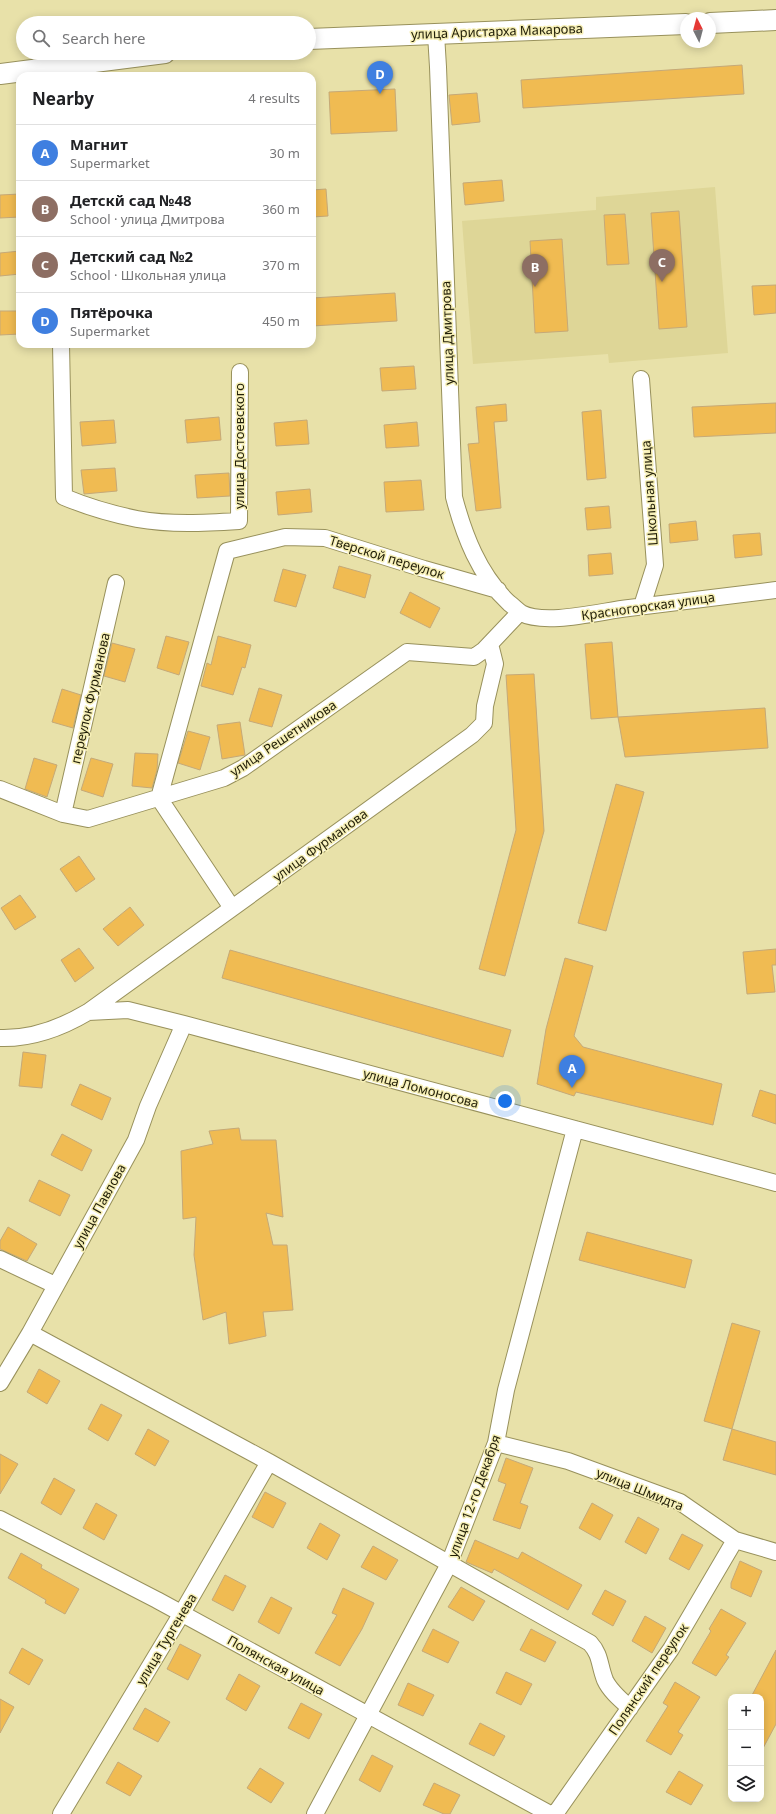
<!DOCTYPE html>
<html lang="en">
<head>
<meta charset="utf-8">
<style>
  body { margin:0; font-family:"Noto Sans",sans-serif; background:#f2f2f2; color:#202124 }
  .controls { position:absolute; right:12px; bottom:12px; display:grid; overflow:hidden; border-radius:8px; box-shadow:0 2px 10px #0003 }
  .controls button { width:36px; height:36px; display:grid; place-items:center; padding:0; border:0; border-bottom:1px solid #e0e0e0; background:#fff; color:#202124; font:20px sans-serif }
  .compass { position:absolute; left:680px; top:12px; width:36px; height:36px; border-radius:50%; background:#fff; box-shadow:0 2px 10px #0003; rotate:354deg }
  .you { position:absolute; left:505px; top:1101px; width:14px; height:14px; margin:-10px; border:3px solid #fff; border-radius:50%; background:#1a73e8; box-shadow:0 0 0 6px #1a73e833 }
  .badge { display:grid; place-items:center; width:26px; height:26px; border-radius:50%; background:#594ec6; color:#fff; font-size:13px; font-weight:700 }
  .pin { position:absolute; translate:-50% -33px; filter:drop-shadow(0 1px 2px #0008) }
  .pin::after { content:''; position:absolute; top:21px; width:14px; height:12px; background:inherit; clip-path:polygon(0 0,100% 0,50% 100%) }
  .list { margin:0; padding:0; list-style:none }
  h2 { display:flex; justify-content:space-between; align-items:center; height:52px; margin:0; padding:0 16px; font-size:17px }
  h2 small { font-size:13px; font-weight:400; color:#757577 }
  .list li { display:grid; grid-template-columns:26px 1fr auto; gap:12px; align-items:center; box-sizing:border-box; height:56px; padding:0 16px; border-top:1px solid #e0e0e0 }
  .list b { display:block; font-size:15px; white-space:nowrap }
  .list p { margin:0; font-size:13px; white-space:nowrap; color:#757577 }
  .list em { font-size:13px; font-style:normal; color:#757577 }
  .icon { flex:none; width:22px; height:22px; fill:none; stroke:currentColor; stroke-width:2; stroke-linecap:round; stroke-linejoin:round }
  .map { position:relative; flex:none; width:776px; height:1814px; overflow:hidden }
  .search { position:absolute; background:#fff; box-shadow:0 2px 10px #0003; left:16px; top:16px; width:300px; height:44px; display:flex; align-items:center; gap:10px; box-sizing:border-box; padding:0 14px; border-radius:22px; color:#757577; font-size:15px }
  .panel { position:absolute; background:#fff; box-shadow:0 2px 10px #0003; left:16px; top:72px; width:300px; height:276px; border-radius:12px }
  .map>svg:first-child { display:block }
  .built { fill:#ded697 }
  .building { fill:#f0bb52; stroke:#c5a978 }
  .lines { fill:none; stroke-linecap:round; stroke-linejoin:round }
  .minor-casing { stroke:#98915c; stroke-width:18 }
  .tertiary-casing { stroke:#98915c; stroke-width:22 }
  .minor { stroke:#fff; stroke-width:16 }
  .tertiary { stroke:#fff; stroke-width:20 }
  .labels { text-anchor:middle; stroke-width:3; stroke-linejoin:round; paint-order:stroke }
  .street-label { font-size:13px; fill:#211e08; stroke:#f6efb6 }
</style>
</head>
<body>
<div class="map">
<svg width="776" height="1814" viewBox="0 0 776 1814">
  <rect width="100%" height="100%" fill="#e8e1a9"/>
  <path class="built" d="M715 187 728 353 609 363 608 354 473 364 462 221 596 210V197Z"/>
  <path class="building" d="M742 65 744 94 523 108 521 80Z
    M395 89 397 131 331 134 329 92Z
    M477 93 480 122 452 125 449 95Z
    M502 180 504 201 465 205 463 183Z
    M326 189 328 216 312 217V190Z
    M20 194V217L0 218V195Z
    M679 211 687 327 659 329 651 213Z
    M625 214 629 264 607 265 604 215Z
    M562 239 568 331 535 333 530 241Z
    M20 251V274L0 276V253Z
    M776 285V313L754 315 752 286Z
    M395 293 397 321 312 326V298Z
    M0 311H20V334L0 335Z
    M414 366 416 389 382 391 380 368Z
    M776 403V433L694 437 692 407Z
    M506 404 507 421 494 422 501 508 476 511 468 444 479 443 476 407Z
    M601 410 606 478 587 480 582 412Z
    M219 417 221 440 187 443 185 420Z
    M114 420 116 443 82 446 80 422Z
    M307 420 309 444 276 446 274 423Z
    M417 422 419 446 386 448 384 425Z
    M115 468 117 491 84 494 81 470Z
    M229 473 230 496 197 498 195 475Z
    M421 480 424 510 386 512 384 482Z
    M310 489 312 512 278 515 276 492Z
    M609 506 611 528 587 530 585 508Z
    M696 521 698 540 670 543 669 524Z
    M760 533 762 555 735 558 733 535Z
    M611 553 613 574 589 576 588 555Z
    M339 566 371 575 365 598 333 588Z
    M283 569 306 575 296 607 274 601Z
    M410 592 440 608 430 628 400 613Z
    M166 636 189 642 179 675 157 668Z
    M218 636 251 645 245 668 242 667 233 695 201 686 207 663 211 665Z
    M612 642 618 717 591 719 585 644Z
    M112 643 135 649 125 682 104 676Z
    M534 674 544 831 505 976 479 969 516 830 506 675Z
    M259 688 282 695 272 727 249 721Z
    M62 689 81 695 73 728 52 722Z
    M765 708 768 748 625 757 618 717Z
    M240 722 245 755 222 759 217 725Z
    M188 731 210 737 200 770 178 763Z
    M135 753 158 754 157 770 152 788 132 786Z
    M34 758 57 765 47 797 25 789Z
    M91 758 113 764 103 797 81 790Z
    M616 784 644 792 606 931 578 923Z
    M79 856 95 879 76 892 60 869Z
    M20 895 36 917 15 930 1 908Z
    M130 907 144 925 118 946 103 929Z
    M79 948 94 968 75 982 61 960Z
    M776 949V965H772L775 992 747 994 743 952Z
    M230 950 511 1030 503 1057 222 978Z
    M565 958 593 966 574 1036 583 1047 722 1084 713 1125 576 1092 574 1096 537 1084 546 1029Z
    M23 1052 46 1055 42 1088 19 1086Z
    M80 1084 111 1098 102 1120 71 1105Z
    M760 1090 776 1095V1124L752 1116Z
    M239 1128 241 1140H276L283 1217 266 1213 273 1245H287L293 1310 263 1312 266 1336 229 1344 226 1312 203 1320 194 1255 196 1217 183 1219 181 1151 213 1144 209 1131Z
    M62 1134 92 1150 82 1171 51 1155Z
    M39 1180 70 1195 60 1216 29 1201Z
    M8 1227 37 1244 27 1261 0 1249V1241Z
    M587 1232 692 1260 685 1288 579 1260Z
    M732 1323 760 1331 732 1429 704 1421Z
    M39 1369 60 1381 47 1404 27 1392Z
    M101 1404 122 1415 108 1441 88 1429Z
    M148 1429 169 1441 155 1466 135 1454Z
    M732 1429 776 1442V1475L723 1460Z
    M0 1454 18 1464 0 1494Z
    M506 1458 533 1468 520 1503 528 1506 520 1529 493 1520 506 1484 498 1481Z
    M54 1478 75 1490 61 1515 41 1503Z
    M265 1492 286 1503 273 1528 252 1517Z
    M96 1503 117 1515 104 1540 83 1528Z
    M592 1503 613 1515 600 1540 579 1528Z
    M638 1517 659 1529 646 1554 625 1542Z
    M320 1523 340 1535 327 1560 307 1548Z
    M682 1534 703 1545 689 1570 669 1559Z
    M475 1540 518 1559 522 1552 582 1585 568 1610 494 1569 492 1573 466 1562Z
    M373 1546 398 1560 386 1580 361 1567Z
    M21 1553 42 1565 41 1568 79 1589 65 1614 45 1603 46 1600 8 1578Z
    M740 1561 762 1571 751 1597 731 1588V1583Z
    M225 1575 246 1586 233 1611 212 1600Z
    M461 1587 485 1601 473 1621 448 1607Z
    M343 1588 374 1603 362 1629 340 1666 315 1653 337 1615 332 1613Z
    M605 1590 626 1601 613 1626 592 1614Z
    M271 1597 292 1608 279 1634 258 1622Z
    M721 1609 746 1623 726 1655 729 1657 716 1676 692 1663 711 1631 709 1629Z
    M645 1616 666 1628 652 1653 632 1641Z
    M433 1629 459 1642 448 1663 422 1651Z
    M531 1629 556 1642 545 1662 520 1650Z
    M180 1644 201 1655 188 1680 167 1669Z
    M22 1648 43 1660 29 1685 9 1673Z
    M776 1650V1724L761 1752V1697H751Z
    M506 1672 532 1684 521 1705 496 1693Z
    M239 1674 260 1686 246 1711 226 1699Z
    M675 1682 700 1697 678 1732 683 1735 671 1755 646 1741 668 1706 663 1703Z
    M408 1683 434 1695 423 1716 398 1705Z
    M0 1699 14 1707 0 1733Z
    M301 1703 322 1714 309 1739 288 1728Z
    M145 1708 170 1722 158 1742 133 1729Z
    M480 1723 505 1736 494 1756 469 1744Z
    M372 1755 393 1766 380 1792 359 1780Z
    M118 1762 142 1776 130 1796 106 1783Z
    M260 1768 284 1783 271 1803 247 1788Z
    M679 1771 703 1785 691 1805 666 1792Z
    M434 1783 460 1795 450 1814H444L423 1805Z"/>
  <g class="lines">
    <defs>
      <path id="minor" d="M436 34 438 67 454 497C464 535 479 575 509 603 513 606 517 610 521 613 546 626 601 611 629 608 678 602 727 596 776 590
        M61 344 64 497C88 507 112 514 137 519 170 525 206 523 239 521L240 372
        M641 379 655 565 642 606
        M0 789 63 814 88 819 224 778 243 768 407 652 474 657 484 650 520 612
        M63 814 116 583
        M232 908 159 798 227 551 285 537 325 538 424 569 498 590
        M88 1012 128 1010 184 1024 776 1183
        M0 1038C32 1039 61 1028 88 1012L472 735 484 723 485 706 495 664 490 644
        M0 1259 55 1285
        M30 1333 269 1462 590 1643C601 1655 599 1665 605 1680 610 1691 621 1700 630 1708
        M0 1383 30 1333 136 1140 148 1106 184 1024
        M496 1443 568 1461 680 1502 735 1540 776 1552
        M0 1519 157 1600 550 1814
        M61 1814 182 1613 269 1462
        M315 1814 449 1564 496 1443 506 1390 575 1129
        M555 1814 671 1649 735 1540"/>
      <path id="tertiary" d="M710 23 776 20
        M309 39 686 24
        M0 74 165 53"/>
    </defs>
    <use href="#minor" class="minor-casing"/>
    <use href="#tertiary" class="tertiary-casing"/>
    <use href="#minor" class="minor"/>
    <use href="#tertiary" class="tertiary"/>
  </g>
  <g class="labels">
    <g class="street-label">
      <text transform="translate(497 31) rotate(-2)" y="5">улица Аристарха Макарова</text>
      <text transform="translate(447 333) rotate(-92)" y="5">улица Дмитрова</text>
      <text transform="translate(239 446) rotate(-90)" y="5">улица Достоевского</text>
      <text transform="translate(649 493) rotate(-94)" y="5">Школьная улица</text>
      <text transform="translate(387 557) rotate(17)" y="5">Тверской переулок</text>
      <text transform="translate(648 606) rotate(-8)" y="5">Красногорская улица</text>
      <text transform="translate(90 698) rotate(-77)" y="5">переулок Фурманова</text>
      <text transform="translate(283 738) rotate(-34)" y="5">улица Решетникова</text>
      <text transform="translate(320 845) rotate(-36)" y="5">улица Фурманова</text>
      <text transform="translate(421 1088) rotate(15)" y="5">улица Ломоносова</text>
      <text transform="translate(99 1206) rotate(-61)" y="5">улица Павлова</text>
      <text transform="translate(640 1489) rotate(22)" y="5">улица Шмидта</text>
      <text transform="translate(474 1496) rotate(-70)" y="5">улица 12-го Декабря</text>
      <text transform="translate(166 1639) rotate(-59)" y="5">улица Тургенева</text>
      <text transform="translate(276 1665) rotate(29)" y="5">Полянская улица</text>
      <text transform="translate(648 1679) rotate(-56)" y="5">Полянский переулок</text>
    </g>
  </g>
</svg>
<div class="controls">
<button>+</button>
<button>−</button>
<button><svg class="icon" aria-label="layers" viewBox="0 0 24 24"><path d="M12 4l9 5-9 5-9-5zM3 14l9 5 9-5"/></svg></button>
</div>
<svg class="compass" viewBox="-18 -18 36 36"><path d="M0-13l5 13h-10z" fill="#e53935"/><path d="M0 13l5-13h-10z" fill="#757577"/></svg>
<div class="you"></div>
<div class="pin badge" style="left:572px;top:1088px;background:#3f7fe0">A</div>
<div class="pin badge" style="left:535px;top:287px;background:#8d6e63">B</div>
<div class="pin badge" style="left:662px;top:282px;background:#8d6e63">C</div>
<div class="pin badge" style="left:380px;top:94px;background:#3f7fe0">D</div>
<div class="search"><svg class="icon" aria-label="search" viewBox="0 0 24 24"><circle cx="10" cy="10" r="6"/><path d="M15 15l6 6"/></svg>Search here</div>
<section class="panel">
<h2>Nearby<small>4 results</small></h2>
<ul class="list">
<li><span class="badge" style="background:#3f7fe0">A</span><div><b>Магнит</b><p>Supermarket</p></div><em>30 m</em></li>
<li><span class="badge" style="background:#8d6e63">B</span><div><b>Детскй сад №48</b><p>School · улица Дмитрова</p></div><em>360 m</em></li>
<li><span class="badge" style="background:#8d6e63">C</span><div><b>Детский сад №2</b><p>School · Школьная улица</p></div><em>370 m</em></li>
<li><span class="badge" style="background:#3f7fe0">D</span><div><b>Пятёрочка</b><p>Supermarket</p></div><em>450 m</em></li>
</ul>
</section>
</div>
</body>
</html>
